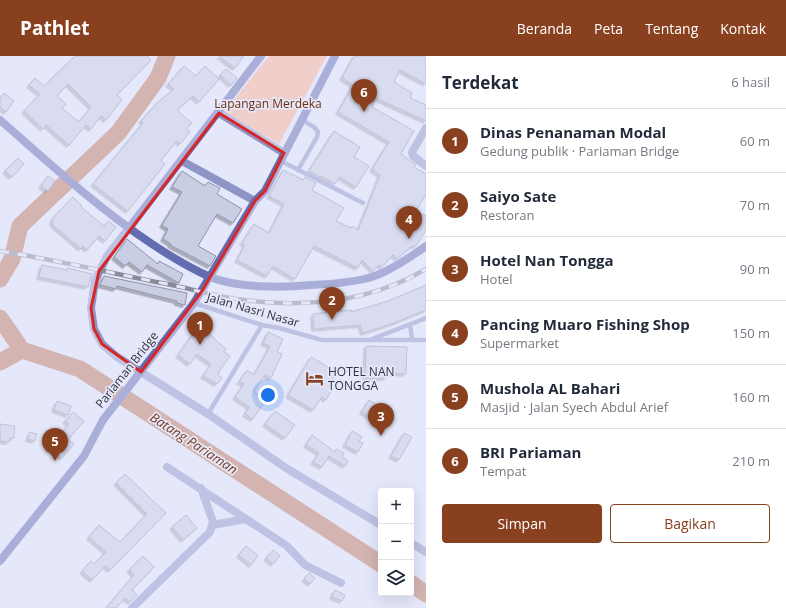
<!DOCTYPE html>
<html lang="id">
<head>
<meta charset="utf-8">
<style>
  body { margin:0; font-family:"Open Sans",sans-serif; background:#f6f6f7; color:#1f2937 }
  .controls { position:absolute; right:12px; bottom:12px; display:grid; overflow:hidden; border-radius:4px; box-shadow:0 4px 16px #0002 }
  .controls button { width:36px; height:36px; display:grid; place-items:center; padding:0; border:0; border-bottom:1px solid #e0e1e3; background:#fff; color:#1f2937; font:20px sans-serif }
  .you { position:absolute; left:268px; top:339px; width:14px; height:14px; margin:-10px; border:3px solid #fff; border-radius:50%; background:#1a73e8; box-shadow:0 0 0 6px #1a73e833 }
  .badge { display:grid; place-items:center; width:26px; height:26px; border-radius:50%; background:#88401f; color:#fff; font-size:13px; font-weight:700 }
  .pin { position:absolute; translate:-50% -33px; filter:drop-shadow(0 1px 2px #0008) }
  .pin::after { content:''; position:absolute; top:21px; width:14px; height:12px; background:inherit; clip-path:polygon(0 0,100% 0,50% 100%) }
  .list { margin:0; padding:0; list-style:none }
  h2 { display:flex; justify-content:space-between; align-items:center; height:52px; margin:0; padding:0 16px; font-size:17px }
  h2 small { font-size:13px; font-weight:400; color:#747a83 }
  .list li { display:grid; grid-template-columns:26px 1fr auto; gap:12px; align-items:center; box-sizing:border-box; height:64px; padding:0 16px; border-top:1px solid #e0e1e3 }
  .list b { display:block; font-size:15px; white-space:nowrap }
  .list p { margin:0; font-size:13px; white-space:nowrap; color:#747a83 }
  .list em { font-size:13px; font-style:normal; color:#747a83 }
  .actions { display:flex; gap:8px; padding:12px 16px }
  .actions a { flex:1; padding:9px 0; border:1px solid #88401f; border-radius:4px; text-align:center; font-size:14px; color:#88401f }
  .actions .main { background:#88401f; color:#fff }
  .icon { flex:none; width:22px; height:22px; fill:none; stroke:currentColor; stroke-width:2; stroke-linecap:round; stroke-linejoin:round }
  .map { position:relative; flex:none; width:426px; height:552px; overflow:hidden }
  header { display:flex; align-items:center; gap:24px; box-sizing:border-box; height:56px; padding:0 20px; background:#88401f; color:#fff }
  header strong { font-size:19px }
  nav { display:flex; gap:22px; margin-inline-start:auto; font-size:14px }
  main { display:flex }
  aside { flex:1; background:#fff }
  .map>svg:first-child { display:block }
  .park { fill:#fdb191 }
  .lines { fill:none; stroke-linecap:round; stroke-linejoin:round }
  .river { stroke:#bd7758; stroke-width:17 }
  .building { fill:#cacee5; stroke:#8f93a9; fill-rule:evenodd; filter:url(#shadow) }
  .lane { stroke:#8e95c5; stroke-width:4.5 }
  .street { stroke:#8e95c5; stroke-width:8 }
  .secondary { stroke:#636bb1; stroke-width:8 }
  .rail-casing { stroke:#888b99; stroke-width:4.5 }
  .rail { stroke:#e5e8fb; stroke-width:3; stroke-dasharray:9; stroke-linecap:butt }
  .marked { fill:none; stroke:#d62828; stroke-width:3; stroke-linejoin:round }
  .labels { text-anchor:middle; stroke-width:3.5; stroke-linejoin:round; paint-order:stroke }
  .park-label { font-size:12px; fill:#702d0b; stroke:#e5e8fb }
  .street-label { font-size:12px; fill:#33353e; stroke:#e5e8fb }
  .poi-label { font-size:12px; fill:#33353e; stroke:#e5e8fb; text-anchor:start }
  .water-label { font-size:13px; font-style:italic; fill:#7a3717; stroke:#e5e8fb }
</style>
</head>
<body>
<header>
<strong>Pathlet</strong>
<nav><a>Beranda</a><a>Peta</a><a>Tentang</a><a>Kontak</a></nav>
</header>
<main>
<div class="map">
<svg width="426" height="552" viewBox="0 0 426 552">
  <defs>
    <filter id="shadow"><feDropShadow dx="-2.5" dy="2.5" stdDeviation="0" flood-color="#0004"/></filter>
  </defs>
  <rect width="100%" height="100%" fill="#e5e8fb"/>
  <path class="park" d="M269 0H327L279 88 224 56Z"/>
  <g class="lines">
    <path class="river" d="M0 223 12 203 20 170 118 77 158 22 167 0
      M0 262 22 294
      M0 306 22 294 80 313 381 508
      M411 527 426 538"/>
  </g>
  <path class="building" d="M75 0H147L151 4 117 39 122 44 106 64 101 60 91 73 86 69 69 89 46 69 43 73 24 55 40 38 29 29 35 22 44 30ZM68 28 91 51 79 66 62 52 66 48 57 40Z
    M219 0H244L235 12Z
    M354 0H426V28L400 14 394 26 412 37 410 42 426 49V65L376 42 372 51 414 75 401 98 416 109 414 111 426 118V139L416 155 426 160V174L416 190H412L397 203 393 199 382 211 379 209 373 215 362 204 358 212 314 190 295 223 273 210 267 220 237 204 245 189 242 187 254 168 269 177 284 148 269 140 283 114 303 124 305 121 316 127 312 134 344 152 336 165 351 172 352 170 358 174 369 147 380 119 372 113 389 86 338 56 353 29 342 22Z
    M184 10 196 20 205 10 219 23 199 46 193 40 177 54 192 67 186 73 190 76 180 88 177 85 166 98 161 105 165 108 128 155 93 128 143 67 141 65 158 46 174 33 168 28Z
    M226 13 237 22 231 29 220 19Z
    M4 37 14 45 6 56 0 51V43Z
    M334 75 360 91 354 101 369 110 356 131 340 121 335 128 321 120 320 121 309 115Z
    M18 102 24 108 12 121 5 115Z
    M182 115 205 130 208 126 220 132 217 138 242 153 233 167 217 158 198 190 216 200 210 210 170 189 171 188 163 183 168 173 162 169 182 136 172 131Z
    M48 120 55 125 48 135 41 130Z
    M73 141 82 150 81 151 104 170 108 165 116 171 105 185 99 180 87 194 83 190 81 193 52 168 53 162Z
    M127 183 158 208 159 205 183 218 179 227 147 209 142 216 129 206 125 210 114 201Z
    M42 209 67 214V212L92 218 88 231 39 221Z
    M104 220 187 237 185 249 177 247V245L117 230 116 233 100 229Z
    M426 229V254L394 267 363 277 360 269 314 273 313 258 351 254V256L388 245Z
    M199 269 226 293 224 296 230 300 220 314 218 318 222 322 217 328 203 320 211 308 197 298 190 308 178 299Z
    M268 276 283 283 277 296 282 298 271 322 265 319 254 336 266 343 253 363 245 358 249 351 235 341 244 328 239 326 247 314 254 319 263 303 270 290 263 287Z
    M366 290 407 291 406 318 387 317 386 322H365Z
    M311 301 337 316 329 330 333 332 326 344 322 341 313 354 288 339Z
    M369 344 383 352 377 361 374 358 372 362 362 356Z
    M57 345 71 350 68 359 54 354Z
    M275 355 295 369 285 382 265 368Z
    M73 356 84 365 68 384 74 388 62 402 49 392 69 368 65 365Z
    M0 368 15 370 14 382H10L9 386 0 385Z
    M352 375 362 381 359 385 363 387 358 396 345 389Z
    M30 376 37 378 35 385 28 383Z
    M404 377 412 381 399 404 391 400Z
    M312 379 335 396 336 393 344 397 342 401 348 405 345 410 329 400 322 411 313 406 319 397 306 389Z
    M125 418 166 457 110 514 105 510 92 524 82 515 91 505 94 508 106 496 89 481 99 469 120 486 147 458 116 427Z
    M186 459 197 472 183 484 172 471Z
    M246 490 258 500 251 509 239 499Z
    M273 494 280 500 273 508 266 502Z
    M143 500 154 511 132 534 137 539 130 546 125 542 116 552H106L134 519 129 514Z
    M309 517 315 522 310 528 304 523Z
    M335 534 345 539 342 545 332 541Z"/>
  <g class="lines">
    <path class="lane" d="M281 105 363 147
      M298 114 317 81 318 76 314 71 302 64
      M194 247 262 269 279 272 322 284H426
      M410 269 412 283
      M372 283 426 262
      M208 358 262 269"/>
    <path class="street" d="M219 57 284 97
      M426 72 412 96 413 100 426 110
      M182 105 255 145
      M129 172 107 200 95 225 91 252 94 273 102 288 117 301 208 358 286 412 381 469
      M167 411 287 490 305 509 341 527
      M213 469 245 463
      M411 487 426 496
      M132 552 210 476 213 466 201 432"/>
    <path class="secondary" d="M0 64C49 107 98 152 152 188 170 200 190 212 210 221 238 232 281 232 311 229 330 228 350 227 368 222 385 218 412 200 426 190
      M129 172 261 0
      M0 505 84 400 103 364 194 247 255 145 265 135 335 0"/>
    <defs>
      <path id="rail" d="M0 195C56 204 111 217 167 228 192 233 218 241 244 244 307 252 371 246 426 213"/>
    </defs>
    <use href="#rail" class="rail-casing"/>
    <use href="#rail" class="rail"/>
  </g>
  <path d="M0 0H426V552H0ZM219 57 284 97 265 135 255 145 202 235 141 316 102 288 94 273 91 252 99 215Z" fill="#e5e8fb" fill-opacity=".55" fill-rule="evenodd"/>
  <path class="marked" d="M219 57 284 97 265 135 255 145 202 235 141 316 102 288 94 273 91 252 99 215Z"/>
  <defs>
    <symbol id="hotel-bare" viewBox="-9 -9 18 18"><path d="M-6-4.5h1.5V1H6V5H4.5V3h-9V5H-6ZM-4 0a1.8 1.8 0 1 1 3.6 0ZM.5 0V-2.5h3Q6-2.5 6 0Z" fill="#88401f" stroke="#e5e8fb" stroke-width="2.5" paint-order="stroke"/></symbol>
  </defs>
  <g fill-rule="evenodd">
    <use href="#hotel-bare" x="302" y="310" width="25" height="25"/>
  </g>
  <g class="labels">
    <g class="park-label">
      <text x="268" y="52">Lapangan Merdeka</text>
    </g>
    <g class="street-label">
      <text transform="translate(253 254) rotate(16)" y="4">Jalan Nasri Nasar</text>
      <text transform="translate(127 314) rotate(-52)" y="4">Pariaman Bridge</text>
    </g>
    <g class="poi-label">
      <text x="328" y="320">HOTEL NAN<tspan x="328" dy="14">TONGGA</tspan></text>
    </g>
    <g class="water-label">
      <text transform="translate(194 387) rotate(33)" y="5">Batang Pariaman</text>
    </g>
  </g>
</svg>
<div class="controls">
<button>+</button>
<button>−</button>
<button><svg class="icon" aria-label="layers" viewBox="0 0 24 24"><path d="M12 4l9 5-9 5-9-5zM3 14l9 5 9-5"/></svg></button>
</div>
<div class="you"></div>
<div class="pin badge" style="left:200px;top:289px">1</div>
<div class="pin badge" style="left:332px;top:264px">2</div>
<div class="pin badge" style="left:381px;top:380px">3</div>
<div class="pin badge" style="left:409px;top:183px">4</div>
<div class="pin badge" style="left:55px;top:405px">5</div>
<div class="pin badge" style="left:364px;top:56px">6</div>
</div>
<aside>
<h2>Terdekat<small>6 hasil</small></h2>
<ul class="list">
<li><span class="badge">1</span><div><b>Dinas Penanaman Modal</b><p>Gedung publik · Pariaman Bridge</p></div><em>60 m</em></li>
<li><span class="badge">2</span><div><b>Saiyo Sate</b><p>Restoran</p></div><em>70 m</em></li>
<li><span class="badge">3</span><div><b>Hotel Nan Tongga</b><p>Hotel</p></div><em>90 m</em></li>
<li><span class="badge">4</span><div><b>Pancing Muaro Fishing Shop</b><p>Supermarket</p></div><em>150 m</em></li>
<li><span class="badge">5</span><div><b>Mushola AL Bahari</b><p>Masjid · Jalan Syech Abdul Arief</p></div><em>160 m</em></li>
<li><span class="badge">6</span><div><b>BRI Pariaman</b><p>Tempat</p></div><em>210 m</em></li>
</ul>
<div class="actions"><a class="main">Simpan</a><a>Bagikan</a></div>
</aside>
</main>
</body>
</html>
